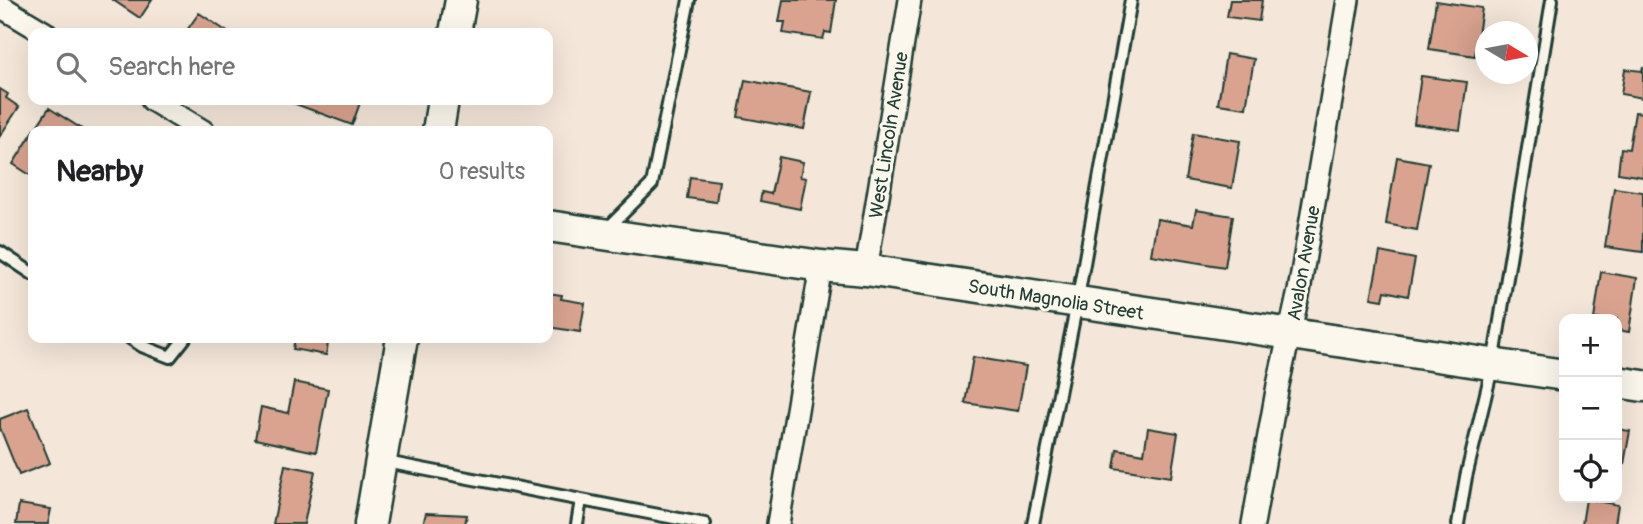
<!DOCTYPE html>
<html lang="en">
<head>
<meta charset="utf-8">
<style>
  body { margin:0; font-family:Pangolin,sans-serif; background:#f2f2f2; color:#202124 }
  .controls { position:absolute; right:21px; bottom:21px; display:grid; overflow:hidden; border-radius:14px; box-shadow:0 7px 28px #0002 }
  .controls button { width:63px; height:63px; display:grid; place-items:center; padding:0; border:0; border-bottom:2px solid #e0e0e0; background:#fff; color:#202124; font:35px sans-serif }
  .compass { position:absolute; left:1475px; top:21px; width:63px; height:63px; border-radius:50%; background:#fff; box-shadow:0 7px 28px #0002; rotate:100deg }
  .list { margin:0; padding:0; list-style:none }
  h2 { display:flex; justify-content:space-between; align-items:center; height:91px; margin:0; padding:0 28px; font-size:30px }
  h2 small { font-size:23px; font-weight:400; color:#757577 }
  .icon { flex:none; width:38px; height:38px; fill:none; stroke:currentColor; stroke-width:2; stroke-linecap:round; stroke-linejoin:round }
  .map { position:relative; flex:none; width:1643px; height:524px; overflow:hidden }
  .search { position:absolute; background:#fff; box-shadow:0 7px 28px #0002; left:28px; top:28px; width:525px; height:77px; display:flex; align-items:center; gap:18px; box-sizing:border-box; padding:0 24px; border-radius:14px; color:#757577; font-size:26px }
  .panel { position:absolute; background:#fff; box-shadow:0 7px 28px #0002; left:28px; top:126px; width:525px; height:217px; border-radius:14px }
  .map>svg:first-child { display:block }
  .building { fill:#d9a38f; stroke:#1f3d34; stroke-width:2 }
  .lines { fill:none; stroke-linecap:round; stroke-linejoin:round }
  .lane-casing { stroke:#1f3d34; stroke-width:16 }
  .street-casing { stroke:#1f3d34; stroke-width:26 }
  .secondary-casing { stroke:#1f3d34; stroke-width:35 }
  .lane { stroke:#fbf7ec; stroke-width:10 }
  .street { stroke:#fbf7ec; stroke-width:21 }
  .secondary { stroke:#fbf7ec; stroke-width:30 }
  .labels { text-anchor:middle; stroke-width:6; stroke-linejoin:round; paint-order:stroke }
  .street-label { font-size:19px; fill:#1f3d34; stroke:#fbf7ec }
</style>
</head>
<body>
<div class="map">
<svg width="1643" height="524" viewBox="0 0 1643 524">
  <rect width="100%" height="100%" fill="#f4e6d9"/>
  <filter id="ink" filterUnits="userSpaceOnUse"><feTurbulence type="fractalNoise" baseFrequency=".0143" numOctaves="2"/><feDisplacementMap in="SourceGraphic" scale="14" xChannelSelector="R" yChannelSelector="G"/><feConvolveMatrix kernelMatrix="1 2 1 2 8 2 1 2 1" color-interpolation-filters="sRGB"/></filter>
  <g filter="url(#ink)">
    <path class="building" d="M113 0H152L140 18Z
      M783 0H836L831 33 825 32 823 39 783 33 785 22H779Z
      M1230 0H1262L1259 21 1227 17Z
      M1436 1 1482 8 1475 56 1429 49Z
      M199 13 229 33H185Z
      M1226 54 1254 59 1246 108 1218 104Z
      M1643 67V98L1621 94 1625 69 1642 71Z
      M1421 76 1467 82 1460 130 1414 124Z
      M745 80 811 92 804 129 738 117Z
      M0 89 8 94 6 98 19 107 0 136Z
      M291 100H361L352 125 290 102Z
      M49 108 85 131H34Z
      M1635 112 1643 113V177L1618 173 1621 148 1629 149Z
      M33 132V177L13 164Z
      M1193 133 1240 141 1232 188 1185 180Z
      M779 157 803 162 800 177 806 178 800 209 760 201 762 192 771 194Z
      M1397 157 1429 163 1417 230 1386 224Z
      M690 177 719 181 716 202 687 198Z
      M1614 188 1643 192V252L1605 247Z
      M1196 210 1233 216 1225 267 1151 255 1157 219 1193 225Z
      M1380 252 1415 259 1408 296 1385 291 1383 300 1371 298Z
      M1601 272 1637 278 1629 332 1617 330V319H1594Z
      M548 293 562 295 561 299 585 303 580 332 548 327Z
      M295 338H329L326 355 293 349Z
      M973 357 1026 366 1018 411 965 403Z
      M294 382 328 389 316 452 255 439 261 407 288 413Z
      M28 408 50 463 19 475 0 428V419Z
      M1148 428 1178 433 1171 477 1114 468 1117 449 1144 454Z
      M1617 429 1630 431 1624 464 1617 463Z
      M285 465 315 471 304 524H273Z
      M1586 499 1618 505 1615 524H1582Z
      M19 504 51 509 48 524H16Z
      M426 513 467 515 465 524H423Z"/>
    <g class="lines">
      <defs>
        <path id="lane" d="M606 230 652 184 689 0
          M0 252 33 274
          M130 338 142 346 170 357 185 338
          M381 461 705 524
          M577 524 581 500
          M1033 524 1077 303 1131 0
          M1458 524 1466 477 1493 364 1552 0"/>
        <path id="street" d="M0 6 45 33
          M152 100 203 131
          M866 270 910 0
          M778 524 821 266
          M1253 524 1278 385 1299 291 1348 0"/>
        <path id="secondary" d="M455 33 461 0
          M438 131 443 100
          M548 226 821 266 866 270 1564 375
          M1617 382 1643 386
          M370 524 402 338"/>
      </defs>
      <use href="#lane" class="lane-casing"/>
      <use href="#street" class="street-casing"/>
      <use href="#secondary" class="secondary-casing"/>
      <use href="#lane" class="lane"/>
      <use href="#street" class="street"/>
      <use href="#secondary" class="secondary"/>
    </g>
  </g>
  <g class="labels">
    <g class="street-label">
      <text transform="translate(888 135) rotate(-81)" y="7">West Lincoln Avenue</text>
      <text transform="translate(1303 263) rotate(-80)" y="7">Avalon Avenue</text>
      <text transform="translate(1056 299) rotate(9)" y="7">South Magnolia Street</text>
    </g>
  </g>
</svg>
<div class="controls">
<button>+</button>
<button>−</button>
<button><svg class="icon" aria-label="locate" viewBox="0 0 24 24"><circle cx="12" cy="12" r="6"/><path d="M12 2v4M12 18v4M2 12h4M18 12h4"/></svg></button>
</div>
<svg class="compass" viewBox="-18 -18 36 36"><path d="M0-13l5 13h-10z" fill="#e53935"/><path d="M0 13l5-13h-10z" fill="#757577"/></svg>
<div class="search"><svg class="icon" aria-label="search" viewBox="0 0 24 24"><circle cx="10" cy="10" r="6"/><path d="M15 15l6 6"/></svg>Search here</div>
<section class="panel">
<h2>Nearby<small>0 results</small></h2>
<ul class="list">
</ul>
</section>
</div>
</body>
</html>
